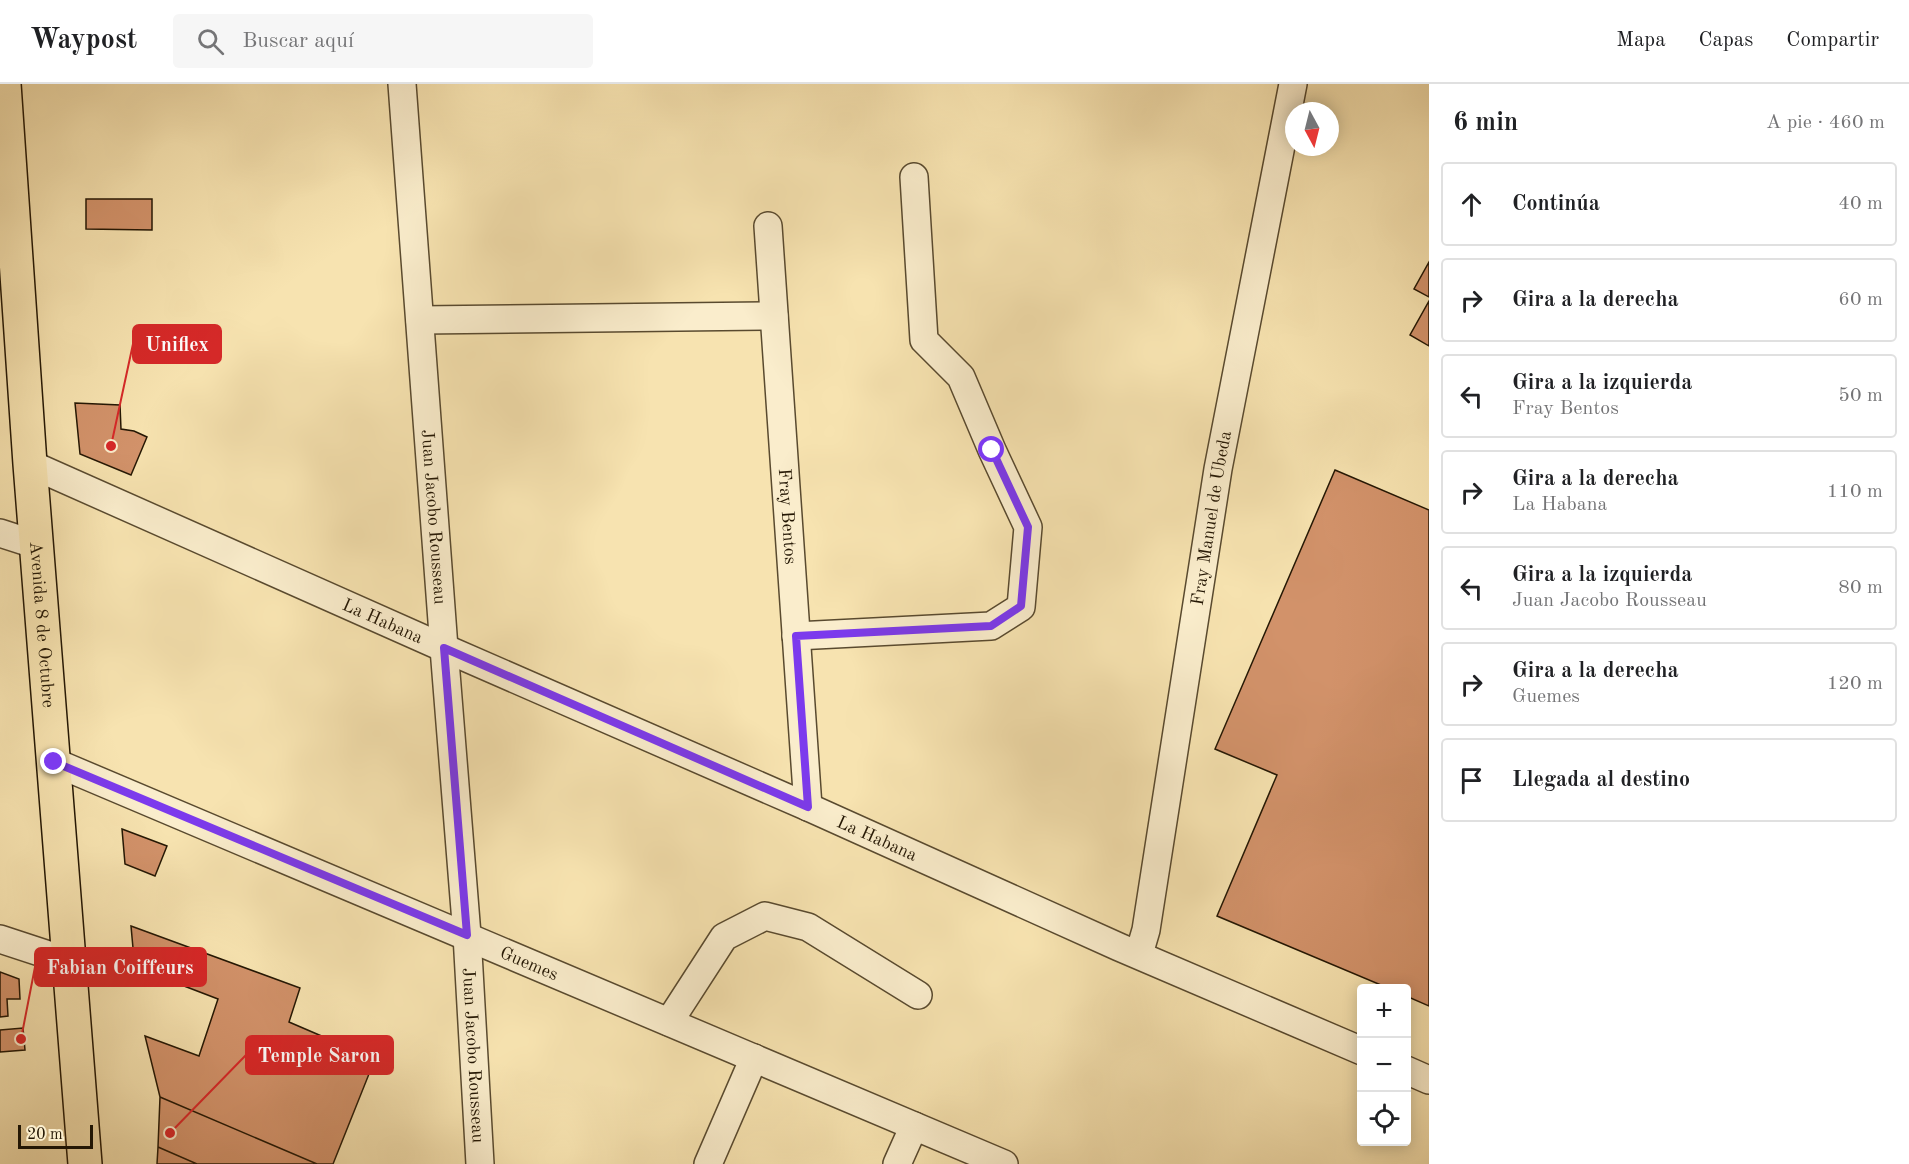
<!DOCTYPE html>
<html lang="es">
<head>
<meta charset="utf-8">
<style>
  body { margin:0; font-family:"Old Standard TT",serif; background:#f6f6f6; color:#202124 }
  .controls { position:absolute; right:18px; bottom:18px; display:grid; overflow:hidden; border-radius:6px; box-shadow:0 3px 15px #0003 }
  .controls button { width:54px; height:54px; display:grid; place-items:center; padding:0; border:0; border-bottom:2px solid #e0e0e0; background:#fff; color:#202124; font:30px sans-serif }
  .compass { position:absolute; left:1285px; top:18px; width:54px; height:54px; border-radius:50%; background:#fff; box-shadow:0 3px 15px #0003; rotate:173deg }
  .scale { position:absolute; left:18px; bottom:15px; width:75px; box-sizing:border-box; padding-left:6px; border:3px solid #241704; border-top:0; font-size:16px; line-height:21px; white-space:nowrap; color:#241704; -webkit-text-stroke:4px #faedcc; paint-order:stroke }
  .stop { position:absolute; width:18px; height:18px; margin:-14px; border:4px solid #7c3aed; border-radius:50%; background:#fff }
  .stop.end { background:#7c3aed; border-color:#fff; box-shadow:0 2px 6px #0008 }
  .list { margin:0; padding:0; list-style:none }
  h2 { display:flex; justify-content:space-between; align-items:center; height:78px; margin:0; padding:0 24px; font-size:26px }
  h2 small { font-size:20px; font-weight:400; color:#757577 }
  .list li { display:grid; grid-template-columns:39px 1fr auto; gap:18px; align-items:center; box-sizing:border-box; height:84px; margin:0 12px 12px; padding:0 12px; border:2px solid #e0e0e0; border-radius:6px }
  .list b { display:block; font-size:22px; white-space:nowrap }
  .list p { margin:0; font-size:20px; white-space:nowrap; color:#757577 }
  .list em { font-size:20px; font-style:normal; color:#757577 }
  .icon { flex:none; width:33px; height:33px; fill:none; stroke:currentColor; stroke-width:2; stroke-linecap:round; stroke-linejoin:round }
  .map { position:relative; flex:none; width:1429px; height:1080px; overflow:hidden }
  header { display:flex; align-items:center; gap:36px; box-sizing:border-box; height:84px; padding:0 30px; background:#fff; border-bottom:2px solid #e0e0e0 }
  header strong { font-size:28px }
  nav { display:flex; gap:33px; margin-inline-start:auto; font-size:21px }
  .search { width:420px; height:54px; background:#f6f6f6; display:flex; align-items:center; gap:15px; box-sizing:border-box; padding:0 21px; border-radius:6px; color:#757577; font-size:22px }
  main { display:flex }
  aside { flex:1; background:#fff }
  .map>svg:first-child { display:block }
  .building { fill:#d2926a; stroke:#241704; stroke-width:1.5 }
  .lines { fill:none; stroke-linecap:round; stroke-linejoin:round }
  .minor-casing { stroke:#594a2f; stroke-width:30 }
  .major-casing { stroke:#241704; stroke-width:36 }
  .minor { stroke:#faedcc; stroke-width:27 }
  .major { stroke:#f7e3b0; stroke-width:33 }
  .route { stroke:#7c3aed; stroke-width:8 }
  .labels { text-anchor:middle; stroke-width:4.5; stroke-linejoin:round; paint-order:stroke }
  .street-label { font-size:18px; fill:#241704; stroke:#faedcc }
  .leader { fill:none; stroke:#d62828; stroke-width:2 }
  .callout-dot { fill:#d62828; stroke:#faedcc; stroke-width:2 }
  .callout { fill:#d62828; stroke:#d62828; stroke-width:2 }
  .callout-label { font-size:20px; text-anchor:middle; font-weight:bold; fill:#fff }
</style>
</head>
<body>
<header>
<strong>Waypost</strong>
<div class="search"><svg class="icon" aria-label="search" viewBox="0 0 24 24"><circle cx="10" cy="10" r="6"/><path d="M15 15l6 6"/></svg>Buscar aquí</div>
<nav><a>Mapa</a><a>Capas</a><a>Compartir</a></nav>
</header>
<main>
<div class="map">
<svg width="1429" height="1080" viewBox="0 0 1429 1080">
  <rect width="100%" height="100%" fill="#f7e3b0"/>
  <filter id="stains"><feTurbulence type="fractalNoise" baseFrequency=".00333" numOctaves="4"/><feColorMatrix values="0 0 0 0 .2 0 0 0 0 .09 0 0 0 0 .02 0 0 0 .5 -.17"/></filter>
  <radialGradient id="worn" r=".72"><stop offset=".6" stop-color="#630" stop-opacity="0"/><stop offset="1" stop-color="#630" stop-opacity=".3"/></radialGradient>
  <path class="building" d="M86 115H152V146L86 145Z
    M1429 178V213L1414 205Z
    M1429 217V262L1410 251Z
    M75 319 120 321 121 345 134 347 147 353 131 391 80 370Z
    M1335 386 1429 426V922L1406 912V904H1388L1217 832 1277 691 1215 665Z
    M122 745 167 762 155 792 125 780Z
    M131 842 300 904 289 938 375 975 333 1080H317L160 1013 145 952 199 972 218 915 145 887 134 875Z
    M0 888 19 895 20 915H7L8 932 0 933Z
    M23 944 25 966 0 968V946Z
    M160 1013 317 1080H197L158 1063Z
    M158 1063 197 1080H157Z"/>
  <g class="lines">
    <defs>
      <g id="minor">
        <path id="s1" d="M402 0 444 564 467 851 480 1080"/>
        <path id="s2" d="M768 142 808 723"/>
        <path d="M420 236 774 232"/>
        <path id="s3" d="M30 380 444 564 808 723 1119 863 1362 967"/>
        <path d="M0 449 37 461"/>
        <path d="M796 552 991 542 1021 523 1028 443 992 366 961 293 924 256 914 93"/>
        <path id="s4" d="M54 678 1004 1080"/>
        <path d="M0 855 70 878"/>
        <path id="s5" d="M1139 870 1146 846 1218 385 1293 0"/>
        <path d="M669 938 724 853 765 832 808 843 918 911"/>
        <path d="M1406 986 1429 996"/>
        <path d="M708 1080 754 974"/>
        <path d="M897 1080 914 1042"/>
      </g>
      <g id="major">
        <path id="s6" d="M4 0 30 380 85 1080"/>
      </g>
    </defs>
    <use href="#minor" class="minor-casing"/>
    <use href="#major" class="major-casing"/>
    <use href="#minor" class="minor"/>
    <use href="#major" class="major"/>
  </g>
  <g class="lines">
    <path class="route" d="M54 678 467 851 444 564 808 723 796 552 991 542 1021 522 1028 443 992 366"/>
  </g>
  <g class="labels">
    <g class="street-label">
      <text dy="6" stroke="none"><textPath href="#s1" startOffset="434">Juan Jacobo Rousseau</textPath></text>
      <text dy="6" stroke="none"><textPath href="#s2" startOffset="291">Fray Bentos</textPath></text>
      <text dy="6" stroke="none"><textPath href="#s5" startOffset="442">Fray Manuel de Ubeda</textPath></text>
      <text dy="6" stroke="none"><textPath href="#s3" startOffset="386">La Habana</textPath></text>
      <text dy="6" stroke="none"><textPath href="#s6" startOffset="542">Avenida 8 de Octubre</textPath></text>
      <text dy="6" stroke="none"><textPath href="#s3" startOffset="926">La Habana</textPath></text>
      <text dy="6" stroke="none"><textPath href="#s4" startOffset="516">Guemes</textPath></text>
      <text dy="6" stroke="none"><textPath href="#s1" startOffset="974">Juan Jacobo Rousseau</textPath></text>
    </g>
  </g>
  <path class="leader" d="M111 362L133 260M21 955L35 883M170 1049L246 971"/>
  <g class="callout-dot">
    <circle cx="111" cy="362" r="6"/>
    <circle cx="21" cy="955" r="6"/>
    <circle cx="170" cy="1049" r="6"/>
  </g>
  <g class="callout">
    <rect x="133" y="241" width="88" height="38" rx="6"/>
    <rect x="35" y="864" width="171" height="38" rx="6"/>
    <rect x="246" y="952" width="147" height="38" rx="6"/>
  </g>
  <g class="callout-label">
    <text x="177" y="267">Uniflex</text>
    <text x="120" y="890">Fabian Coiffeurs</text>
    <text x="319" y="978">Temple Saron</text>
  </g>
  <rect width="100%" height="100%" filter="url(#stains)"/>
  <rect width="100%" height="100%" fill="url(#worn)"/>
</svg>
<div class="controls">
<button>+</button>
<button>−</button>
<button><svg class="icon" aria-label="locate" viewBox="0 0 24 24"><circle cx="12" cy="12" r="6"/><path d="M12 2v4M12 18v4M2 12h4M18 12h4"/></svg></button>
</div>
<svg class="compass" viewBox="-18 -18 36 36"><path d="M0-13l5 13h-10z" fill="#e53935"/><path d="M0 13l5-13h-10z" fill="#757577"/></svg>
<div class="scale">20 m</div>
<div class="stop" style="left:992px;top:366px"></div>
<div class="stop end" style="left:54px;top:678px"></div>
</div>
<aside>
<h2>6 min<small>A pie · 460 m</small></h2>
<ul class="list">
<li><svg class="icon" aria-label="ahead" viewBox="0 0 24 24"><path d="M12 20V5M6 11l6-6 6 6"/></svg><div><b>Continúa</b></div><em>40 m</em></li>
<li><svg class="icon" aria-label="right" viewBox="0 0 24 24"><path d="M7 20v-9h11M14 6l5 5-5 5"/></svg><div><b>Gira a la derecha</b></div><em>60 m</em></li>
<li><svg class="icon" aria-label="left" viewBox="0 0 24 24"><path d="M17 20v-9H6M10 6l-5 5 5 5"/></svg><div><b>Gira a la izquierda</b><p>Fray Bentos</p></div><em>50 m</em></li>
<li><svg class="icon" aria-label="right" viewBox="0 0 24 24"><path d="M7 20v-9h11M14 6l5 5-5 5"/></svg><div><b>Gira a la derecha</b><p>La Habana</p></div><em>110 m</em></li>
<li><svg class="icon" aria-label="left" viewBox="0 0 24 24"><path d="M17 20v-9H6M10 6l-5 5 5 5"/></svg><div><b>Gira a la izquierda</b><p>Juan Jacobo Rousseau</p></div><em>80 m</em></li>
<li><svg class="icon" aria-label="right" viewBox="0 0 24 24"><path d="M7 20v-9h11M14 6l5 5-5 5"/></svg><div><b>Gira a la derecha</b><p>Guemes</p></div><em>120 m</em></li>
<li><svg class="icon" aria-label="arrive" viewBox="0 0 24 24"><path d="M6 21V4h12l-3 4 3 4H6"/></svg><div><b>Llegada al destino</b></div></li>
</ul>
</aside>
</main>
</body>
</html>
